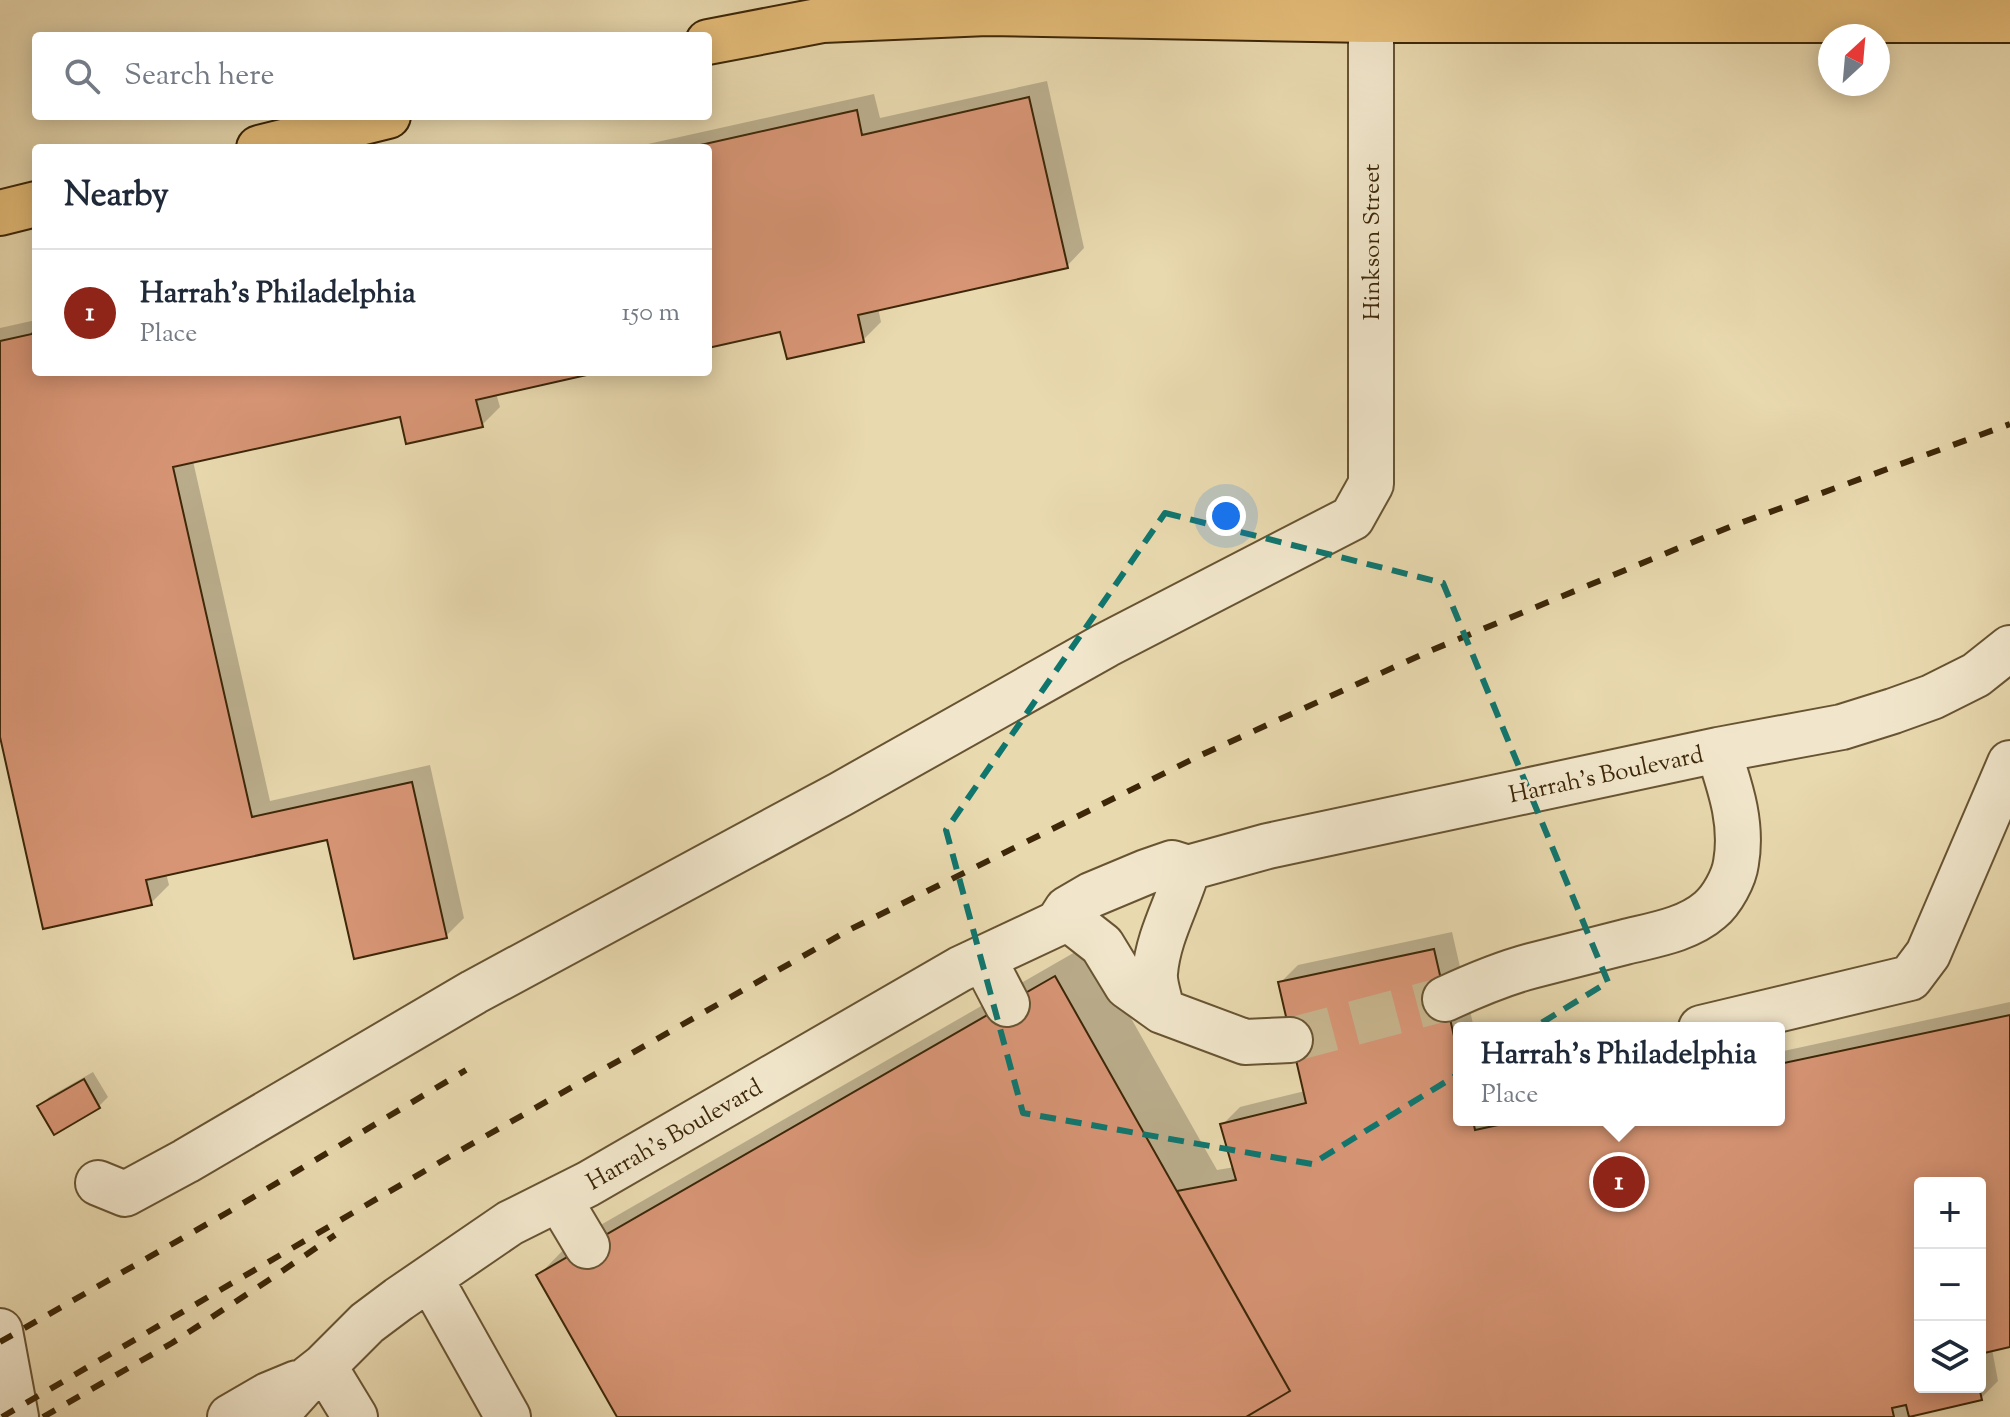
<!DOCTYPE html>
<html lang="en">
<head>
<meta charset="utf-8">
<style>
  body { margin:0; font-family:"Sorts Mill Goudy",serif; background:#f6f6f7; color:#1f2937 }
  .controls { position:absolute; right:24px; bottom:24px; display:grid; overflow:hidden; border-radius:8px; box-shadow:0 4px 20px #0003 }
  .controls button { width:72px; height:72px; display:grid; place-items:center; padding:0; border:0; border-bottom:2px solid #e0e1e3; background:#fff; color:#1f2937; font:40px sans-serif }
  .compass { position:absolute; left:1818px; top:24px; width:72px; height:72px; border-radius:50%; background:#fff; box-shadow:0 4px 20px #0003; rotate:26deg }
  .you { position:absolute; left:1226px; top:516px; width:28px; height:28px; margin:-20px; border:6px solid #fff; border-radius:50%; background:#1a73e8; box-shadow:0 0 0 12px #1a73e833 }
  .badge { display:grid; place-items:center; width:52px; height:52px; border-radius:50%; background:#8f2418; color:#fff; font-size:26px; font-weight:700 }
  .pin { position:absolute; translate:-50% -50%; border:4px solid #fff; box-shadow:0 2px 8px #0006 }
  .popup { position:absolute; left:1453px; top:1022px; width:332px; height:104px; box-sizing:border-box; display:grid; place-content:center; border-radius:8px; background:#fff; filter:drop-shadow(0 2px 6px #0005); font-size:26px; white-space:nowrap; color:#747a83 }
  .popup b { font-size:30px; color:#1f2937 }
  .popup::after { content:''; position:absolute; left:50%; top:100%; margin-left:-16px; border:16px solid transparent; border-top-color:#fff }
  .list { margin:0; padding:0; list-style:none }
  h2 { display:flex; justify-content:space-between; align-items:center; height:104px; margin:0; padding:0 32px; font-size:34px }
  h2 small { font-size:26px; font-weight:400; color:#747a83 }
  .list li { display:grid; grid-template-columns:52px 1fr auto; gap:24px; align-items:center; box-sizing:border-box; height:128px; padding:0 32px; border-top:2px solid #e0e1e3 }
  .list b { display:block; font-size:30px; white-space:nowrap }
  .list p { margin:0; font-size:26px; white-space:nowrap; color:#747a83 }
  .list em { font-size:26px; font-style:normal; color:#747a83 }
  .icon { flex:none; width:44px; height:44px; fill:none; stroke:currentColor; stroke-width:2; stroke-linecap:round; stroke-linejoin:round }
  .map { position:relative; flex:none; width:2010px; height:1417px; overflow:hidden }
  .search { position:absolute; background:#fff; box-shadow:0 4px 20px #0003; left:32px; top:32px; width:680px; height:88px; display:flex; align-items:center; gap:20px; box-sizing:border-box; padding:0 28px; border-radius:8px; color:#747a83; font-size:30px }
  .panel { position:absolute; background:#fff; box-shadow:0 4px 20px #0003; left:32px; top:144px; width:680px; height:232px; border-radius:8px }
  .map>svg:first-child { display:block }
  .shadow { fill:#0003; fill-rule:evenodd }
  .building { fill:#d79575; stroke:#3d2708; stroke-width:2 }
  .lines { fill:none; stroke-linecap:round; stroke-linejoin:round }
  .minor-tunnel { stroke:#c7b58e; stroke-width:44; stroke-dasharray:44 22; stroke-linecap:butt }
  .minor-casing { stroke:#685432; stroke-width:48 }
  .major-casing { stroke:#3d2708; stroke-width:48 }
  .minor { stroke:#f1e6cb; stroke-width:44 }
  .major { stroke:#e4bc78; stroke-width:44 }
  .rail { stroke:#3d2708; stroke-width:6; stroke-dasharray:14 14; stroke-linecap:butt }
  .marked { fill:none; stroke:#0f766e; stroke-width:6; stroke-dasharray:16 10; stroke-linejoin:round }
  .labels { text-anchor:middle; stroke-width:6; stroke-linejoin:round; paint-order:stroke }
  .street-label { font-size:24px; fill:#3d2708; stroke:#f1e6cb }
</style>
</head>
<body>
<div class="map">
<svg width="2010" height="1417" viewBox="0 0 2010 1417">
  <rect width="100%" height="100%" fill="#e9d9af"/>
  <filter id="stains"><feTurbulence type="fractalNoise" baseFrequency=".0025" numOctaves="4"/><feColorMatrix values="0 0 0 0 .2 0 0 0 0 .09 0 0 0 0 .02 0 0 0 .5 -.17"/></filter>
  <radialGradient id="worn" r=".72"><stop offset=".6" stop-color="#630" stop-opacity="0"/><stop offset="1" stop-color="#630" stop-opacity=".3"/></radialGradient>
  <path class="shadow" d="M1047 81 1084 248 1067 266 878 308 881 322 863 340 782 330 708 346V148H630L874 94 880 118Z
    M36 320V372H591L496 393 500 407 482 425 401 414 193 461 270 801 430 765 464 918 446 936 329 837 166 873 169 885 151 903 0 728V328Z
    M1452 932 1474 1028H1459V1120H1779V1052L2010 1002V1345L1992 1349 1998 1381 1981 1398 1914 1413 1915 1417H619L538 1276 571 1242 1089 944 1217 1170 1235 1167 1222 1125 1240 1107 1305 1091 1280 983 1298 965ZM1920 1183H1980V1387H1920Z
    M93 1072 108 1097 99 1106 55 1132 40 1106 49 1097Z"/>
  <path class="building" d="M1029 97 1068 268 858 315 864 342 787 359 780 332 708 348V148H687L857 110 862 135Z
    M36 326V372H600L476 400 483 427 406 444 400 417 173 467 252 817 412 782 447 938 354 959 327 840 146 880 152 905 43 929 0 737V341L32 334Z
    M1434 949 1459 1058V1120H1473L1475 1130 1521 1120H1779V1064L2010 1015V1347L1980 1354V1183H1920V1387H1979L1982 1400 1909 1417 1906 1405 1892 1408 1894 1417H1246L1290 1391 1177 1191 1236 1180 1220 1124 1306 1103 1278 982Z
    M1055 976 1290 1391 1246 1417H617L536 1275Z
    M84 1079 100 1108 54 1135 37 1106Z"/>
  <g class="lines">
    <path class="minor-tunnel" d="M1290 1040 1445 999"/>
    <defs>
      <path id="minor" d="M1079 927 1102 945 1127 986 1162 1011 1245 1042 1290 1040
        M983 958 1007 1004
        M1445 999C1473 986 1501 974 1531 966 1562 958 1594 950 1625 942 1653 935 1687 930 1710 910 1722 900 1734 878 1736 863 1743 823 1730 787 1718 750
        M1162 1011C1160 999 1154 984 1155 973 1158 936 1178 903 1188 868
        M1701 1028 1910 978 1928 954 2010 763
        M98 1183 125 1194 186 1161 474 992 841 794 1106 645 1352 518 1371 484V0
        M559 1199 587 1246
        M430 1278 508 1417
        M0 1331 16 1417
        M324 1366 355 1417
        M230 1417 268 1395 297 1383
        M274 1417 310 1377 324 1366 367 1323 399 1299 510 1223 588 1184 960 969 1058 923 1067 909 1091 895 1146 872 1172 863 1188 868 1268 846 1718 750 1842 727 1893 711 1932 697 1976 675 2010 648"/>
      <path id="major" d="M708 42 823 20 987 13 1370 20H2010
        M259 148 388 116
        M0 213 36 204"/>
    </defs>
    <use href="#minor" class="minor-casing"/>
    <use href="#major" class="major-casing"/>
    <use href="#minor" class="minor"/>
    <use href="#major" class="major"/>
    <path class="rail" d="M0 1342 230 1211 466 1070
      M2 1417 447 1158 849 930 1199 756 1432 650 1732 526 2010 424
      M43 1417 172 1343 272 1278 335 1235"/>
  </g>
  <path class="marked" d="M1165 513 1443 583 1608 982 1312 1164 1023 1113 946 830Z"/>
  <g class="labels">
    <g class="street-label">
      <text transform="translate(1371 242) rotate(-90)" y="8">Hinkson Street</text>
      <text transform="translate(1606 774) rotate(-12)" y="8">Harrah's Boulevard</text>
      <text transform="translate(674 1134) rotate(-30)" y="8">Harrah's Boulevard</text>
    </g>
  </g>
  <rect width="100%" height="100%" filter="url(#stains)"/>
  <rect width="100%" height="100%" fill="url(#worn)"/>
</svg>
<div class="controls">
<button>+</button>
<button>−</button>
<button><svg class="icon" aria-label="layers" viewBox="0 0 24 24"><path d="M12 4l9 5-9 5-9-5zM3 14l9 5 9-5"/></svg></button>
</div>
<svg class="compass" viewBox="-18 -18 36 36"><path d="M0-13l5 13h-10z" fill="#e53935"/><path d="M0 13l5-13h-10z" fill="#747a83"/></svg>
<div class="you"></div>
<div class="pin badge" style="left:1619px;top:1182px">1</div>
<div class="popup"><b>Harrah's Philadelphia</b>Place</div>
<div class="search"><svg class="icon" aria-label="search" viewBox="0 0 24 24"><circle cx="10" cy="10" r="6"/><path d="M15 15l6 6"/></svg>Search here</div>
<section class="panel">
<h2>Nearby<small></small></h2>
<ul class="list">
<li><span class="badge">1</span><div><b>Harrah's Philadelphia</b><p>Place</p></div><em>150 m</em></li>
</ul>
</section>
</div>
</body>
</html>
